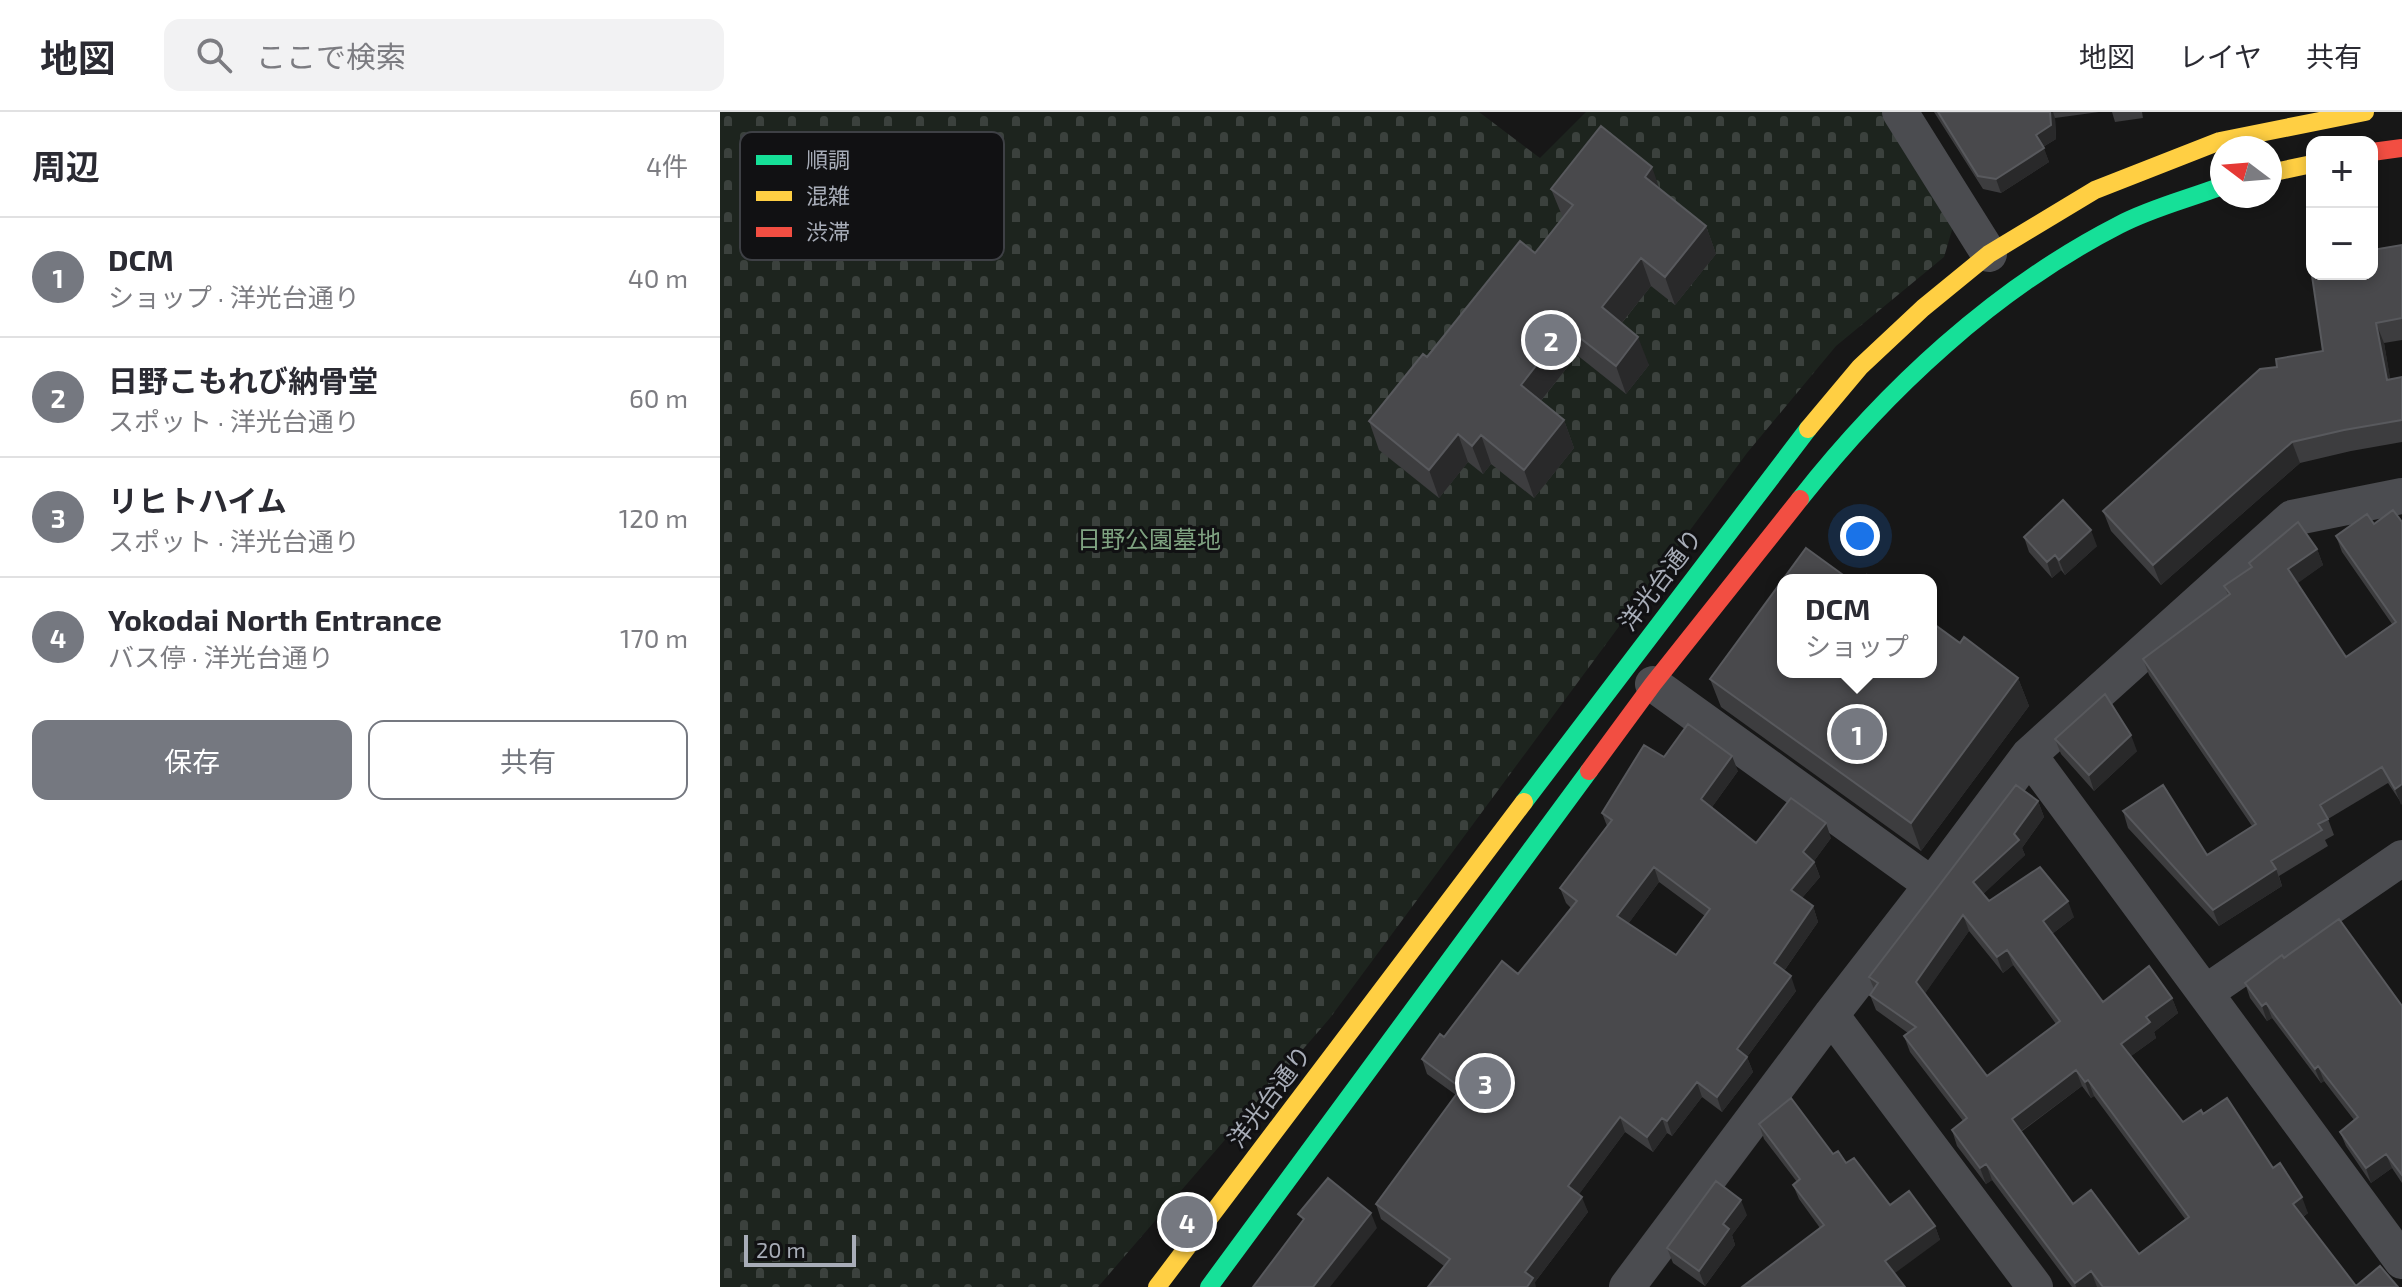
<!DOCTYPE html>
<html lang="ja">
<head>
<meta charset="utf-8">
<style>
  body { margin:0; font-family:"Exo 2","Noto Sans JP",sans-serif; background:#f2f2f3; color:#2b2b33 }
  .controls { position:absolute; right:24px; top:24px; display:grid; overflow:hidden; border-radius:16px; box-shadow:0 4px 12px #0003 }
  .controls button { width:72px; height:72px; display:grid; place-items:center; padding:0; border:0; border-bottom:2px solid #e1e1e2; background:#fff; color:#2b2b33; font:40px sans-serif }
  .compass { position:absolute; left:1490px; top:24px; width:72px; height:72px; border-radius:50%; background:#fff; box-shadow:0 4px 12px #0003; rotate:286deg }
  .scale { position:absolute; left:24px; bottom:20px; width:112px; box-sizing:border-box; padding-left:8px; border:4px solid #a8adb8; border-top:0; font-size:22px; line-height:28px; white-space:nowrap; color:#a8adb8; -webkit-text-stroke:6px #111113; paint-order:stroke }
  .you { position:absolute; left:1140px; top:424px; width:28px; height:28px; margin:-20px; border:6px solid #fff; border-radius:50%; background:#1a73e8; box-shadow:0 0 0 12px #1a73e833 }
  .badge { display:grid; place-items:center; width:52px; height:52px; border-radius:50%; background:#757880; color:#fff; font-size:26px; font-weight:700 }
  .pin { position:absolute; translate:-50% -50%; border:4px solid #fff; box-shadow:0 2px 8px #0006 }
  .popup { position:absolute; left:1057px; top:462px; width:160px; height:104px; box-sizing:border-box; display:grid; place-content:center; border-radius:16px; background:#fff; filter:drop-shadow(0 2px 6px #0005); font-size:26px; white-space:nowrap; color:#7c7c81 }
  .popup b { font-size:30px; color:#2b2b33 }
  .popup::after { content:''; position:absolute; left:50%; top:100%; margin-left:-16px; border:16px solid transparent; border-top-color:#fff }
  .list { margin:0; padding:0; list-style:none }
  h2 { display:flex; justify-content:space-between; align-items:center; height:104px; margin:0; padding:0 32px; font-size:34px }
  h2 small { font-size:26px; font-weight:400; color:#7c7c81 }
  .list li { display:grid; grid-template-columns:52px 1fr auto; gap:24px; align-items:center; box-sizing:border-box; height:120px; padding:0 32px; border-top:2px solid #e1e1e2 }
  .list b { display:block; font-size:30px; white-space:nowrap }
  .list p { margin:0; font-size:26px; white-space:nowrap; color:#7c7c81 }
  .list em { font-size:26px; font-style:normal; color:#7c7c81 }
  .actions { display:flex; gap:16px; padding:24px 32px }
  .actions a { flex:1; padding:18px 0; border:2px solid #757880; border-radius:16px; text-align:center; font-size:28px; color:#757880 }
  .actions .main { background:#757880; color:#fff }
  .icon { flex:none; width:44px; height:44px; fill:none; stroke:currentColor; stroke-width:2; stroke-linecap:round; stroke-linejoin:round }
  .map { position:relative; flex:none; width:1682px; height:1175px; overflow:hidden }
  header { display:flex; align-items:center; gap:48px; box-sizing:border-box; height:112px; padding:0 40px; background:#fff; border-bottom:2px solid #e1e1e2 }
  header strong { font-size:38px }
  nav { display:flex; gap:44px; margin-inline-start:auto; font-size:28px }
  .search { width:560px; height:72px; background:#f2f2f3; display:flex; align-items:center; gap:20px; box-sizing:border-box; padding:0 28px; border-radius:16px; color:#7c7c81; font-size:30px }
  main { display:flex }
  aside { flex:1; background:#fff }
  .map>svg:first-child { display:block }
  .cemetery { fill:url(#cemetery-stones) }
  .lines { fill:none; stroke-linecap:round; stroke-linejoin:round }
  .street { stroke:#4b4c50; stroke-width:36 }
  .fast { stroke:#16e098; stroke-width:18 }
  .slow { stroke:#ffcf43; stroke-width:18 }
  .jam { stroke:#f24e42; stroke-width:18 }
  .wall { fill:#3d3d3f; fill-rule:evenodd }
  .shaded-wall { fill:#29292a }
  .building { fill:#49494c; stroke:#58595d; stroke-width:2; fill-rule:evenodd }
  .labels { text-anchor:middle; stroke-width:6; stroke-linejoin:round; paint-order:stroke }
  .park-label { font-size:24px; fill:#7fa381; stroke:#111113 }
  .street-label { font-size:24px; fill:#a8adb8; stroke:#111113 }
  .key { fill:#111113; stroke:#3e4045; stroke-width:2 }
  .key-label { font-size:22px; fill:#a8adb8 }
</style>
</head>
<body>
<header>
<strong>地図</strong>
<div class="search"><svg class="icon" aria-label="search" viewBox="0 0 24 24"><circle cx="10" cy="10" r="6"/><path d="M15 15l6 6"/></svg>ここで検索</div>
<nav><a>地図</a><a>レイヤ</a><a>共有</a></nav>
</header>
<main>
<aside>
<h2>周辺<small>4件</small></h2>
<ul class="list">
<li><span class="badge">1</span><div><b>DCM</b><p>ショップ · 洋光台通り</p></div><em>40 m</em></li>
<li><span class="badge">2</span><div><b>日野こもれび納骨堂</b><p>スポット · 洋光台通り</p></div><em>60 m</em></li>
<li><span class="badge">3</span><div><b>リヒトハイム</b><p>スポット · 洋光台通り</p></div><em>120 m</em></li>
<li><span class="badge">4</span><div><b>Yokodai North Entrance</b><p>バス停 · 洋光台通り</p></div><em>170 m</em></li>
</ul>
<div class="actions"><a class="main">保存</a><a>共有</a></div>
</aside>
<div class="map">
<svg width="1682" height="1175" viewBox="0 0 1682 1175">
  <defs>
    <pattern id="cemetery-stones" width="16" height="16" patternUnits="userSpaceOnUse" patternTransform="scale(2)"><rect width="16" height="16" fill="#1d241e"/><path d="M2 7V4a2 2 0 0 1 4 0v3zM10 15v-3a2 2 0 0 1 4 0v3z" fill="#3b413d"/></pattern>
  </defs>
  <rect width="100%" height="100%" fill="#171717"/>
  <path class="cemetery" d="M0 0H759L820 46 866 0H1162L1235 108 1224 145 1116 234 1027 341 610 906 378 1175H0Z"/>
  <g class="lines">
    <path class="street" d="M1180 0 1269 142
      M933 572 1212 773 1309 643 1572 406 1682 384
      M1309 643 1485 881 1682 746
      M1485 881 1682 1149
      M1111 903 1315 1175
      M907 1175 1111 903 1212 773"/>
    <path class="fast" d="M1080 387C1166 278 1274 177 1399 113 1431 96 1468 87 1502 74
      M804 690 1088 317
      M489 1175 869 659"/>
    <path class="slow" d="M1550 61 1592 52
      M1088 317 1140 255 1203 196 1269 142 1375 78 1500 29 1645 0
      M437 1175 804 690"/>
    <path class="jam" d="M1652 40 1682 36
      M869 659 933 572 1080 387"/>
  </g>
  <path class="wall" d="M1214 0H1379L1335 6 1336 27 1323 35 1329 50 1281 81 1263 77Z
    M1392 0H1422L1423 6 1395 10Z
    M831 77H940L986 114 996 142 955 193 931 174 902 211 929 253 906 282 857 243 821 289 844 308 854 336 814 386 771 352 763 362 748 350 719 386 659 338 649 309 707 245 815 141 843 106Z
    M1682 133V228L1664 231 1670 267 1682 265V330L1631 339 1580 351 1441 473 1391 419 1383 399 1557 255 1603 239 1592 162Z
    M1682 410V692L1668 671 1608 707 1614 723 1605 728 1608 734 1559 764 1562 774 1499 814 1408 716 1403 699 1487 743 1532 714 1429 563 1423 547 1508 483 1504 474 1531 455 1529 451 1597 437 1603 453 1577 471 1626 545 1672 512 1622 440 1616 424 1654 412Z
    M1304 425 1377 434 1345 463 1341 458 1332 466 1309 440Z
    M1063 468 1240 531 1298 566 1309 594 1201 739 1001 595 990 567Z
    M1335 627 1417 639 1374 679 1341 642Z
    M944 645 1018 659 992 695 1036 731 1111 726 1094 749 1100 765 1082 786 1093 794 1098 810 1064 859 1076 879 1027 945 1033 960 1002 1000 982 985 952 1024 947 1021 933 1040 905 1020 859 1082 868 1100 815 1170 724 1154 661 1107 656 1092 736 983 707 962 702 947 798 862 851 796 846 791 840 776 887 714 882 701ZM939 770 985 804 956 843 908 812Z
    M1318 689 1324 705 1302 736 1305 743 1263 782 1269 789 1354 805 1332 822 1383 890 1452 886 1458 901 1434 920 1436 926 1411 944 1463 1010 1483 1002 1553 1056 1588 1101 1583 1105 1636 1174 1678 1175H1352L1272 1068 1266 1072 1237 1034 1232 1018 1243 1009 1190 940 1184 924 1188 921 1156 898 1150 883 1154 877 1149 865ZM1249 819 1283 861 1293 853 1336 912 1267 964 1205 881ZM1362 974 1371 986 1374 984 1465 1107 1419 1142 1353 1092 1301 1020Z
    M1564 846 1682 894V1071L1672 1056 1651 1071 1626 1034 1620 1020 1634 1008 1604 969 1601 971 1552 906 1547 909 1530 886 1525 871Z
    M1039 1012 1113 1042 1126 1051 1170 1093 1215 1114 1220 1128 1100 1116 1079 1087 1073 1073 1077 1070 1044 1027Z
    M1027 1103 1012 1123 1015 1133 985 1174 953 1151 947 1136Z"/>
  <path class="shaded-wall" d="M1330 0H1333L1335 6 1336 27 1321 36 1316 23Z
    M1324 36 1329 50 1281 81 1276 67Z
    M932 55 942 84 925 65Z
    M986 114 996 142 955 193 945 165Z
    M921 146 931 174 892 223 882 195Z
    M1656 211 1664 231 1674 288 1667 268Z
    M846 215 857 243 811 301 801 273Z
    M918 225 929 253 906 282 896 254Z
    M844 308 854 336 814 386 804 358Z
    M738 322 748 350 719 386 709 358Z
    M761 323 771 352 763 362 752 334Z
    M1572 330 1580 351 1441 473 1433 453Z
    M1371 418 1377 434 1345 463 1339 448Z
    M1597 437 1603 453 1574 474 1568 457Z
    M1335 443 1341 458 1332 466 1327 450Z
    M1298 566 1309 594 1201 739 1191 711Z
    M1411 623 1417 639 1374 679 1369 663Z
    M1012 644 1018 659 987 702 981 687Z
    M1682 672V692L1681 693 1675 677Z
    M1318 689 1324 705 1302 736 1305 743 1259 786 1253 770 1294 722Z
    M1106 711 1111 726 1089 756 1083 740Z
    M1094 750 1100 765 1076 793 1071 778Z
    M934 755 939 770 903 819 897 804Z
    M1556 757 1562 774 1499 814 1493 798Z
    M1348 789 1354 805 1328 825 1323 809Z
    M1093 794 1098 810 1059 866 1054 851Z
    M1243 803 1249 819 1202 886 1196 870Z
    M1287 838 1293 853 1283 861 1277 845Z
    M1071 864 1076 879 1027 945 1033 960 1002 1000 997 985 1017 937Z
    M1452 886 1458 901 1434 920 1436 926 1407 947 1401 932 1426 905Z
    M1546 891 1552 906 1547 909 1542 894Z
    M1598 954 1604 969 1601 971 1595 957Z
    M1356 958 1362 974 1297 1022 1292 1007Z
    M1368 968 1374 984 1371 986 1365 970Z
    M977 970 982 985 952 1024 947 1009Z
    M900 1005 905 1020 854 1089 848 1074Z
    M942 1006 947 1021 933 1040 927 1025Z
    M1666 1042 1672 1056 1651 1071 1646 1056Z
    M1266 1052 1272 1068 1266 1072 1260 1056Z
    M862 1085 868 1100 815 1170 816 1175H807L805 1160Z
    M1582 1085 1588 1101 1578 1108 1573 1092Z
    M1021 1088 1027 1103 1012 1123 1015 1133 985 1174 979 1159 1003 1112Z
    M651 1101 657 1116 610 1175H593Z
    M1215 1114 1220 1128 1171 1164 1165 1149Z
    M1371 1159 1377 1175H1356L1355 1171Z"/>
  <path class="building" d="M1218 0H1330L1331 13 1316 23 1324 36 1276 67 1258 64Z
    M881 14 932 55 925 65 986 114 945 165 921 146 882 195 918 225 896 254 846 215 801 273 844 308 804 358 761 323 752 334 738 322 709 358 649 309 703 242 707 245 800 129 815 141 853 93 831 77Z
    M1682 133V206L1656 211 1667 268 1682 265V308L1624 318 1572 330 1433 453 1383 399 1540 257 1557 255 1556 247 1603 239 1591 157H1592V162H1652V138Z
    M1343 388 1371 418 1339 448 1335 443 1327 450 1304 425Z
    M1673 398 1682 410V672L1675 677 1662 655 1600 693 1608 707 1598 712 1602 718 1551 749 1556 757 1493 798 1403 699 1443 673 1487 743 1536 712 1423 547 1510 482 1504 474 1532 455 1529 451 1578 410 1597 437 1568 457 1626 545 1676 510 1616 424 1647 402 1654 412Z
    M1086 436 1130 468H1063V560H1211V510L1240 531 1244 525 1298 566 1191 711 990 567Z
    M1147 463 1154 468H1144Z
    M1385 582 1411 623 1369 663 1335 627Z
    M968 612 1012 644 981 687 1036 731 1071 686 1106 711 1083 740 1094 750 1071 778 1093 794 1054 851 1071 864 1017 937 1027 945 997 985 977 970 947 1009 942 1006 927 1025 900 1005 848 1074 862 1085 805 1160 813 1166 807 1175H708L730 1147 656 1092 741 976 702 947 720 922 724 925 782 849 798 862 857 789 840 776 892 708 882 701 924 633 944 645ZM934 755 990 797 956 843 897 804Z
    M1296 673 1318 689 1294 722 1299 728 1253 770 1269 789 1320 755 1348 789 1323 809 1383 890 1429 854 1452 886 1426 905 1430 910 1401 932 1463 1010 1481 998 1483 1002 1507 986 1553 1056 1560 1051 1582 1085 1573 1092 1636 1174 1660 1154 1678 1175H1383L1371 1159 1355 1171 1266 1052 1260 1056 1232 1018 1247 1006 1184 924 1196 915 1150 883 1158 871 1149 865ZM1243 803 1277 845 1287 838 1340 909 1267 964 1196 870ZM1356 958 1365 970 1368 968 1469 1105 1419 1142 1371 1078 1353 1092 1292 1007Z
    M1619 807 1682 894V1063L1666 1042 1646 1056 1620 1020 1638 1005 1598 954 1595 957 1546 891 1542 894 1525 871 1562 843 1564 846Z
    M1071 986 1113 1042 1118 1039 1126 1051 1134 1046 1170 1093 1189 1079 1215 1114 1165 1149 1185 1175H1022L1104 1113 1073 1073 1080 1067 1039 1012Z
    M608 1066 651 1101 593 1175H533L584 1107 578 1102Z
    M996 1069 1021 1088 1003 1112 1009 1117 979 1159 947 1136Z"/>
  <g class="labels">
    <g class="park-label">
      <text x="429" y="436">日野公園墓地</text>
    </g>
    <g class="street-label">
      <text transform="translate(941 468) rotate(-53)" y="8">洋光台通り</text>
      <text transform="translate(550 985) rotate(-53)" y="8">洋光台通り</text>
    </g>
  </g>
  <rect x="20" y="20" width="264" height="128" rx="12" class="key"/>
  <rect x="36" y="43" width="36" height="10" fill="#16e098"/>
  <rect x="36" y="79" width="36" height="10" fill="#ffcf43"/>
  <rect x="36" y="115" width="36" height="10" fill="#f24e42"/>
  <g class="key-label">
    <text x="86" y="56">順調</text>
    <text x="86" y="92">混雑</text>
    <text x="86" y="128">渋滞</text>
  </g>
</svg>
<div class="controls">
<button>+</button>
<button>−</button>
</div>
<svg class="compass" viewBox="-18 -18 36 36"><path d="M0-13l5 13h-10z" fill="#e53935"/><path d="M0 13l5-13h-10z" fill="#7c7c81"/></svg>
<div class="scale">20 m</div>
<div class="you"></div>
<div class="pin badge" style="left:1137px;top:622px">1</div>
<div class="popup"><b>DCM</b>ショップ</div>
<div class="pin badge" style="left:831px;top:228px">2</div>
<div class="pin badge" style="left:765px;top:971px">3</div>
<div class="pin badge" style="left:467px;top:1110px">4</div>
</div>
</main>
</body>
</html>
